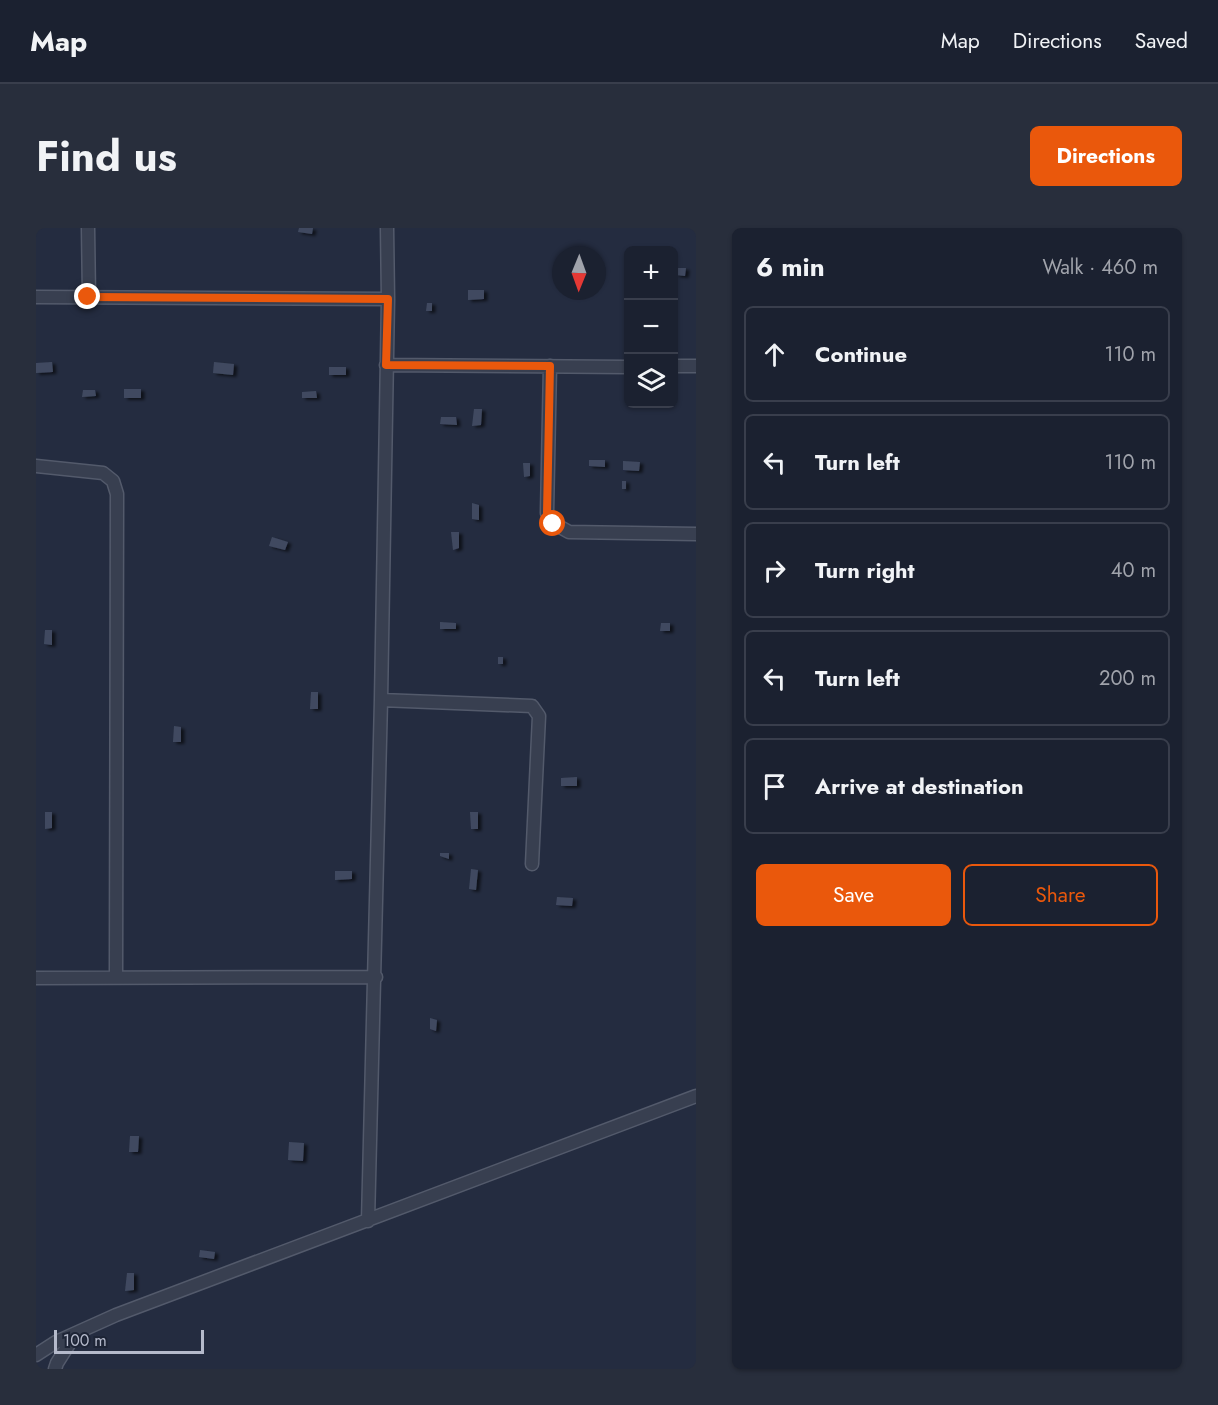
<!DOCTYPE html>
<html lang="en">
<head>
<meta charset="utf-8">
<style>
  body { margin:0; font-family:Jost,sans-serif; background:#282e3c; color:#f1f3f6 }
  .controls { position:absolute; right:18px; top:18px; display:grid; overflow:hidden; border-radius:9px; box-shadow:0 2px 4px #0004 }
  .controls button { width:54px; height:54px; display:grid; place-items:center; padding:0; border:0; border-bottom:2px solid #393e4c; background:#1b2130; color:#f1f3f6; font:30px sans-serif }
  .compass { position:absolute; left:516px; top:18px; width:54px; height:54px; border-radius:50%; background:#1b2130; box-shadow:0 2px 4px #0004; rotate:181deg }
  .scale { position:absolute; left:18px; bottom:15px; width:150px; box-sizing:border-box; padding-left:6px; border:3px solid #b5bacb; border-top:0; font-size:16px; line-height:21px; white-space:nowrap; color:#b5bacb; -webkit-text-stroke:4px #1d2435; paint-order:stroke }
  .stop { position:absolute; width:18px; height:18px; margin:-14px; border:4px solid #ea580c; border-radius:50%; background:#fff }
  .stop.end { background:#ea580c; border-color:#fff; box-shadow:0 2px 6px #0008 }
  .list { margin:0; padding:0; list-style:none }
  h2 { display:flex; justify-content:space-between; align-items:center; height:78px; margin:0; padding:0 24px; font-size:26px }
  h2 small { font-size:20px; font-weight:400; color:#a0a3ab }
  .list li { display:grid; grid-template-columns:39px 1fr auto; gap:18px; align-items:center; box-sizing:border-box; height:96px; margin:0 12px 12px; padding:0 12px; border:2px solid #393e4c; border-radius:9px }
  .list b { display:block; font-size:22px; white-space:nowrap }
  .list em { font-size:20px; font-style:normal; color:#a0a3ab }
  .actions { display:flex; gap:12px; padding:18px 24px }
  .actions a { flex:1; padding:14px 0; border:2px solid #ea580c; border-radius:9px; text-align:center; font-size:21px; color:#ea580c }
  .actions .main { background:#ea580c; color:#fff }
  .icon { flex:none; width:33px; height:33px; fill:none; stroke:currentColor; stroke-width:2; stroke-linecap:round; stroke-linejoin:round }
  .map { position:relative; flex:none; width:660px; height:1141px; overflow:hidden; border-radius:9px }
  header { display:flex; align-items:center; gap:36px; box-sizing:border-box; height:84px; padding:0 30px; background:#1b2130; border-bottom:2px solid #393e4c }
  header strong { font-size:28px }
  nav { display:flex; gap:33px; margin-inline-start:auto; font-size:21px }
  .intro { display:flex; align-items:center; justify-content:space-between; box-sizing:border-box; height:144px; padding:0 36px }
  h1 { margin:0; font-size:42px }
  .button { padding:15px 27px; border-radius:9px; background:#ea580c; color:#fff; font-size:21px; font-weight:700 }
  main { display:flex; gap:36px; padding:0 36px }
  aside { flex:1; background:#1b2130; border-radius:9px; box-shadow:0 2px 4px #0004 }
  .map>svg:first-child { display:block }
  .building { fill:#404a60; filter:url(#shadow) }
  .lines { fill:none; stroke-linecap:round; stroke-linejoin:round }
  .minor-casing { stroke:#535a6b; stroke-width:15 }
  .minor { stroke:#383f50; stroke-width:12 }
  .route { stroke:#ea580c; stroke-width:8 }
</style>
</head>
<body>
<header>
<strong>Map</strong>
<nav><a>Map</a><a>Directions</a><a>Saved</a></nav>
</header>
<div class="intro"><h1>Find us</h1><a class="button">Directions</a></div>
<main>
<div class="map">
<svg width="660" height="1141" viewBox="0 0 660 1141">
  <defs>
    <filter id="shadow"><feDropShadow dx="3.5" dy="2" stdDeviation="1.5" flood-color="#0009"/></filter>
  </defs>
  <rect width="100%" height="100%" fill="#242c40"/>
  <path class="building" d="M263 0H277L276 6 262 4Z
    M640 40H650L649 48 640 47Z
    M432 62H448V71L432 72Z
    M391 75H396V83H390Z
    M16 134 17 144 0 145V135Z
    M178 134 198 136 197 147 177 145Z
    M293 139H310V147H293Z
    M88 161H105V170H88Z
    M47 162H59L60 168 46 169Z
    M280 163 281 170H266V164Z
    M438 181H446L445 197 436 198Z
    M405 189H420L421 197 404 196Z
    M553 232H569V239L553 238Z
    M587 233 604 234 603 243 587 242Z
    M487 235H494V248L488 249Z
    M586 253H590V261H586Z
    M436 275 443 277V292L436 291Z
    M415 304H423V320L417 322Z
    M236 309 252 314 249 322 233 318Z
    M404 394 420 395V401H404Z
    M625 395H634V403H624Z
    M9 402H16V417L8 416Z
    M462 429H467V436H462Z
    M275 464H282V481H274Z
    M138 498 145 499V514H137Z
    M541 549V558H525V550Z
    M9 584H16V600L9 601Z
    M434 584H442V601H435Z
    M404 625H413V631L404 628Z
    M435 641 442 642 440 662 433 661Z
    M299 643H316V651L299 652Z
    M521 669 537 670 536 678 520 677Z
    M394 790 401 792 400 803 394 801Z
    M94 908H103L102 924H93Z
    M253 914 268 915 267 933 252 932Z
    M164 1022 179 1024 178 1031 163 1029Z
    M91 1045H98V1062L89 1063Z"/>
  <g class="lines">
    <defs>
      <path id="minor" d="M52 0 53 69
        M0 69 352 71
        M350 137 592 139
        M514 138 511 285 517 295 533 304 660 306
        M638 138H660
        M0 238 67 245 77 253 81 266 80 749
        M345 472 496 478 503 488 496 636
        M0 750 340 749
        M332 993 345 472 352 71 351 0
        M0 1127 20 1114 80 1087 660 868
        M19 1141 21 1135 40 1105"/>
    </defs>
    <use href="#minor" class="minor-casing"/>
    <use href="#minor" class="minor"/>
  </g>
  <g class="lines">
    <path class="route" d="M52 69 352 71 350 137 514 138 511 285 517 296"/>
  </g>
</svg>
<div class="controls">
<button>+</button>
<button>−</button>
<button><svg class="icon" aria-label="layers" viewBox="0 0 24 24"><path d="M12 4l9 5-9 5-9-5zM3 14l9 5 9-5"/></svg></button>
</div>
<svg class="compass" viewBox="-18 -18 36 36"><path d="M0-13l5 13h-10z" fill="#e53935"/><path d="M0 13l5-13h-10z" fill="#a0a3ab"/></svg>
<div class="scale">100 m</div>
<div class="stop" style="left:517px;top:296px"></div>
<div class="stop end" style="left:52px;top:69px"></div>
</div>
<aside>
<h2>6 min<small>Walk · 460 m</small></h2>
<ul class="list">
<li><svg class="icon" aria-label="ahead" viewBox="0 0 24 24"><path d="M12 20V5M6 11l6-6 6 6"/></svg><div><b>Continue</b></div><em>110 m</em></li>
<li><svg class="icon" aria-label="left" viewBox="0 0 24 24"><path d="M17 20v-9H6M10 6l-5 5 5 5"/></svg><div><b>Turn left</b></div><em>110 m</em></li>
<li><svg class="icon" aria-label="right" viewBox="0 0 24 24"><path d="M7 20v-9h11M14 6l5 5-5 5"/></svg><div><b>Turn right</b></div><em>40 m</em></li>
<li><svg class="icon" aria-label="left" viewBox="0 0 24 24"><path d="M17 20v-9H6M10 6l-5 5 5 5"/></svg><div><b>Turn left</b></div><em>200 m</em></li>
<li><svg class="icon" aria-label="arrive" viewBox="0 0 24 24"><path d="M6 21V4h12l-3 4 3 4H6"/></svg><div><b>Arrive at destination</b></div></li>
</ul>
<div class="actions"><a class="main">Save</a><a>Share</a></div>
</aside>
</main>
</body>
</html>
